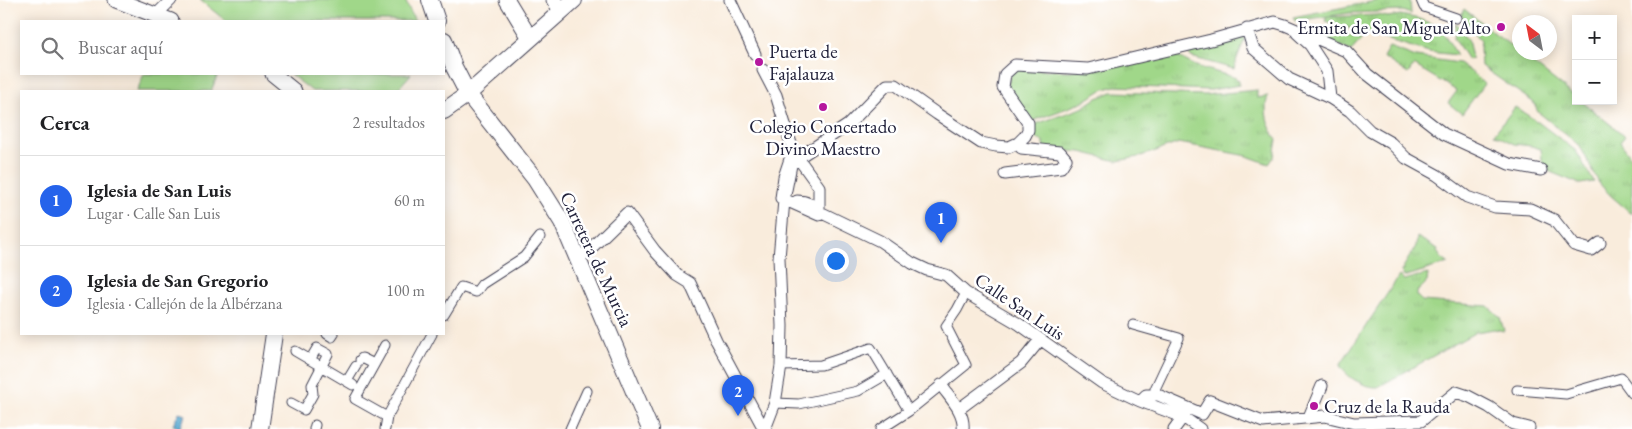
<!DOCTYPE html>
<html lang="es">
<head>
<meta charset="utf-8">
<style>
  body { margin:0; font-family:"EB Garamond",serif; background:#f6f6f6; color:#202124 }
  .controls { position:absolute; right:15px; top:15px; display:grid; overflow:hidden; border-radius:0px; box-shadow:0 2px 12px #0003 }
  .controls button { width:45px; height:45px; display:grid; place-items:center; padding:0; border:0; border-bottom:1px solid #e0e0e0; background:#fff; color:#202124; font:25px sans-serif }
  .compass { position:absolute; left:1512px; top:15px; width:45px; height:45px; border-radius:50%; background:#fff; box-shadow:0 2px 12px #0003; rotate:328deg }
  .you { position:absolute; left:835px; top:260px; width:18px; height:18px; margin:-12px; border:4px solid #fff; border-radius:50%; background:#1a73e8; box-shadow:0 0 0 8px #1a73e833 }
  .badge { display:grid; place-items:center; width:32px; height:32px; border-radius:50%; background:#2563eb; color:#fff; font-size:16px; font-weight:700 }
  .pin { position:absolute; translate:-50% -41px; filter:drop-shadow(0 1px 2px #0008) }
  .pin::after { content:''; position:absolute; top:26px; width:18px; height:15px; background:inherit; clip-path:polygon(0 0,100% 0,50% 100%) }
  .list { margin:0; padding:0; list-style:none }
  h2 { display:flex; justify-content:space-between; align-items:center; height:65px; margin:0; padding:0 20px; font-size:21px }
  h2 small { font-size:16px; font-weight:400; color:#757577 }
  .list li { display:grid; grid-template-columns:32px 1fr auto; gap:15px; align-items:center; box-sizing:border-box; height:90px; padding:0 20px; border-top:1px solid #e0e0e0 }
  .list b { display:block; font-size:19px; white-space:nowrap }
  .list p { margin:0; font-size:16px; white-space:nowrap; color:#757577 }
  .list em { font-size:16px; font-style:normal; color:#757577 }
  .icon { flex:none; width:28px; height:28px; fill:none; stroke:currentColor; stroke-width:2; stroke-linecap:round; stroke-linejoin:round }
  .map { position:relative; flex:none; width:1632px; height:429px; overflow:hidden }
  .search { position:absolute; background:#fff; box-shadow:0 2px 12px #0003; left:20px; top:20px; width:425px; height:55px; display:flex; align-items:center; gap:12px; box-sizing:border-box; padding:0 18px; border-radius:0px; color:#757577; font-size:19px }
  .panel { position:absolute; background:#fff; box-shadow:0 2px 12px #0003; left:20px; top:90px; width:425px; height:245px; border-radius:0px }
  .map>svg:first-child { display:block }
  .grass { fill:url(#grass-tufts); stroke:#617c62 }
  .green { fill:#a0d789; stroke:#617c62 }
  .water { fill:#52a5cd; stroke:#3a6484 }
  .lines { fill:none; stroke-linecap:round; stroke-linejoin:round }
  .pedestrian-casing { stroke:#424053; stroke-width:11 }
  .minor-casing { stroke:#424053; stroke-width:13 }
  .tertiary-casing { stroke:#424053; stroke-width:17 }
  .secondary-casing { stroke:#424053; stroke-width:18 }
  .pedestrian { stroke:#fff; stroke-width:9 }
  .minor { stroke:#fff; stroke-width:11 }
  .tertiary { stroke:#fff; stroke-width:15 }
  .secondary { stroke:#fff; stroke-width:16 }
  .poi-dot { fill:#b5179e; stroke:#fff; stroke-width:2 }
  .labels { text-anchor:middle; stroke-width:5; stroke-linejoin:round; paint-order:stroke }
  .poi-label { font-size:19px; fill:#22223b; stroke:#fff; text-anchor:start }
  .street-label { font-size:19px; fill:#22223b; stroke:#fff }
</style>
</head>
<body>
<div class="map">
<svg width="1632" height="429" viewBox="0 0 1632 429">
  <defs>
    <pattern id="grass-tufts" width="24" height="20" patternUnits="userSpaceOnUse" patternTransform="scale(1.25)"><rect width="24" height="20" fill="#a0d789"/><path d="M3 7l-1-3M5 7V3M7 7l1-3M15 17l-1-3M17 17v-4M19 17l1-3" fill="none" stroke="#8ab877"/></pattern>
  </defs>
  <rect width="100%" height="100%" fill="#fff"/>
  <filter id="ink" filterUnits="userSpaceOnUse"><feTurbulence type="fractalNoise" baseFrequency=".02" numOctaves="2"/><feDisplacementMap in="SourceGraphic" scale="10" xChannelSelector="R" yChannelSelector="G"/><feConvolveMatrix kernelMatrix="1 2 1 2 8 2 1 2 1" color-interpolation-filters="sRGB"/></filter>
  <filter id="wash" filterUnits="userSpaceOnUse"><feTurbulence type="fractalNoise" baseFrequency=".0096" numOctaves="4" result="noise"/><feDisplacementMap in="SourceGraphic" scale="20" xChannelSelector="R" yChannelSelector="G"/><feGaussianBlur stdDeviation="1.12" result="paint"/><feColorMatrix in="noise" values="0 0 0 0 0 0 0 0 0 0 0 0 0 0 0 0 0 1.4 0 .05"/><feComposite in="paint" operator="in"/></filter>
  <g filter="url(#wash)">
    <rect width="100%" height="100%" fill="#f9ecdc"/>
    <path class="grass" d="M1381 0H1410L1411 14 1402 11 1350 13 1295 21 1293 17Z
      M1464 9 1576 97V101H1581L1625 136 1620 142 1632 158V214L1610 195 1599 183 1581 148 1575 142 1538 112 1533 102 1481 66 1480 47 1481 40 1469 27 1461 16Z
      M1378 15 1388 17 1401 15 1419 19 1440 27 1457 55 1429 52 1325 21 1327 17Z
      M1456 23 1468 39 1472 58 1468 60 1454 38Z
      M1324 27 1362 39 1351 51 1314 34Z
      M1243 33 1245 39 1237 58 1234 69 1191 57 1188 52 1194 47Z
      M1389 47 1416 57 1459 63 1474 74 1484 84 1462 114 1448 103 1457 91 1414 65 1408 74 1383 57Z
      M1172 54 1196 66 1236 78 1239 81V85L1211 90 1115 86 1102 90 1081 103 1032 121 1008 86 1009 79 1013 71 1020 69 1069 71Z
      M1257 90V98L1268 96C1263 111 1268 127 1277 140L1274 157 1269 164 1247 156 1179 143 1138 157 1117 161 1081 152 1046 149 1042 141 1032 137 1031 131 1036 124 1082 108 1097 98 1112 92 1204 95Z
      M1515 107 1538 122 1576 151 1594 182 1580 184 1543 169 1541 149 1531 146 1514 144 1494 134Z
      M1417 237 1438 249 1437 251 1441 258 1448 263 1407 276H1403L1401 271 1416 246Z
      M1428 274 1427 282 1417 292V296L1422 301 1488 306 1500 317 1504 331 1494 329 1476 332 1378 387C1366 388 1345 377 1340 365L1399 276 1404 280Z"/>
    <path class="green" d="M200 0H405L415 21H226Z
      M144 74H218L211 91H137Z
      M290 74H411L396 91H312Z"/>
    <path class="water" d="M179 412 186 415 180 428 173 425Z"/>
  </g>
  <g filter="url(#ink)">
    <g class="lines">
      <defs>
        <path id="pedestrian" d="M1421 0 1424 7 1456 18
          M444 315 461 287 476 292 482 284 524 257 540 237
          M1133 325 1179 338 1155 389 1158 395
          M327 334 332 337 334 334
          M385 345 355 399 387 417
          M295 351 353 385
          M360 360 362 358 374 364
          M781 366 821 365 871 348 909 411
          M347 381 356 366
          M1517 390 1566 394 1621 378 1632 393
          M291 403 304 410 313 394 312 385 328 354 317 348 310 360
          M775 403 799 404 858 391 887 374
          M314 429 315 425
          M385 429 387 417 432 334
          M570 429 587 391
          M881 429 909 411 966 365 946 326 957 310 966 293"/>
        <path id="minor" d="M730 0 755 54
          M155 16 171 0
          M1247 29 1253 48 1289 79 1330 98 1350 111 1370 131 1391 143 1406 158 1437 175 1467 197 1495 207 1530 209 1554 220 1574 245 1591 250 1600 243
          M1297 33 1310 45 1327 71 1330 98
          M763 70 776 95 792 147 795 160
          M790 159 801 162 819 187V215L781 198 784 177Z
          M1005 174 1061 167 1066 159 1060 152 1021 148 1018 143
          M797 201C806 201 814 205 820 212L880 241 912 263 927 270 946 275 966 293 1019 324 1102 383 1140 401 1183 417 1200 429
          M578 257 586 253 627 213 655 251 677 275 690 283 716 340 764 429
          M941 385C950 398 965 412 963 429
          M1140 401 1146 395H1158L1202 414 1210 401 1263 422 1325 416 1354 423 1421 421 1456 392 1468 396 1489 407 1513 424 1529 428
          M959 409 1021 363 1040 340
          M1309 417 1322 386
          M765 429 775 403 781 366 782 326 779 258 784 200 791 165 795 160 848 125 887 85H896L937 114 981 143 996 146 1009 147 1018 143 1025 136 1028 130V123L1003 87 1005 74 1015 65 1088 69 1211 40 1275 22 1285 25 1346 51 1367 74 1444 134 1509 164 1541 170
          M1174 429 1183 417"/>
        <path id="tertiary" d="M116 0 171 21
          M507 0 530 38
          M554 0 561 10
          M273 74 294 91"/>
        <path id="secondary" d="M430 0 437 21
          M444 40 454 67 468 94 535 179 562 222 650 429
          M444 111 468 94 574 0
          M260 429 274 334"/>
      </defs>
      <use href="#pedestrian" class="pedestrian-casing"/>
      <use href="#minor" class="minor-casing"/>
      <use href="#tertiary" class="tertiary-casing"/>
      <use href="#secondary" class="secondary-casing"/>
      <use href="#pedestrian" class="pedestrian"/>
      <use href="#minor" class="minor"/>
      <use href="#tertiary" class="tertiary"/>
      <use href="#secondary" class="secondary"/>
    </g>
  </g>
  <g class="poi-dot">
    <circle cx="1501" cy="27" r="5"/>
    <circle cx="759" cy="62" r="5"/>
    <circle cx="823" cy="107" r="5"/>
    <circle cx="1314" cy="406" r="5"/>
  </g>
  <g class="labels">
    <g class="poi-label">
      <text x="1491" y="34" text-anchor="end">Ermita de San Miguel Alto</text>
      <text x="769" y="58">Puerta de<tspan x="769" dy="22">Fajalauza</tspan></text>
      <text x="823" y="133" text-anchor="middle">Colegio Concertado<tspan x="823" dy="22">Divino Maestro</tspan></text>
      <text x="1324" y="413">Cruz de la Rauda</text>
    </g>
    <g class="street-label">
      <text transform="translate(597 259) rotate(65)" y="7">Carretera de Murcia</text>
      <text transform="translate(1020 306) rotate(34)" y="7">Calle San Luis</text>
    </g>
  </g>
</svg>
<div class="controls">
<button>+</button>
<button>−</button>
</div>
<svg class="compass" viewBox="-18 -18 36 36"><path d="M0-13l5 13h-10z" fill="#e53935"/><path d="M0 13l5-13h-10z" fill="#757577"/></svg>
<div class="you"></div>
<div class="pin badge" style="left:941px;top:243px">1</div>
<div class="pin badge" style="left:738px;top:416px">2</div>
<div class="search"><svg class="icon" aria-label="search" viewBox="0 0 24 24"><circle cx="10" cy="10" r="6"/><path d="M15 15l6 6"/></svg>Buscar aquí</div>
<section class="panel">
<h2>Cerca<small>2 resultados</small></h2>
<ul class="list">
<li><span class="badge">1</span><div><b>Iglesia de San Luis</b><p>Lugar · Calle San Luis</p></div><em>60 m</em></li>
<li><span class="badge">2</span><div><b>Iglesia de San Gregorio</b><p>Iglesia · Callejón de la Albérzana</p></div><em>100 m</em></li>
</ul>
</section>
</div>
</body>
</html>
